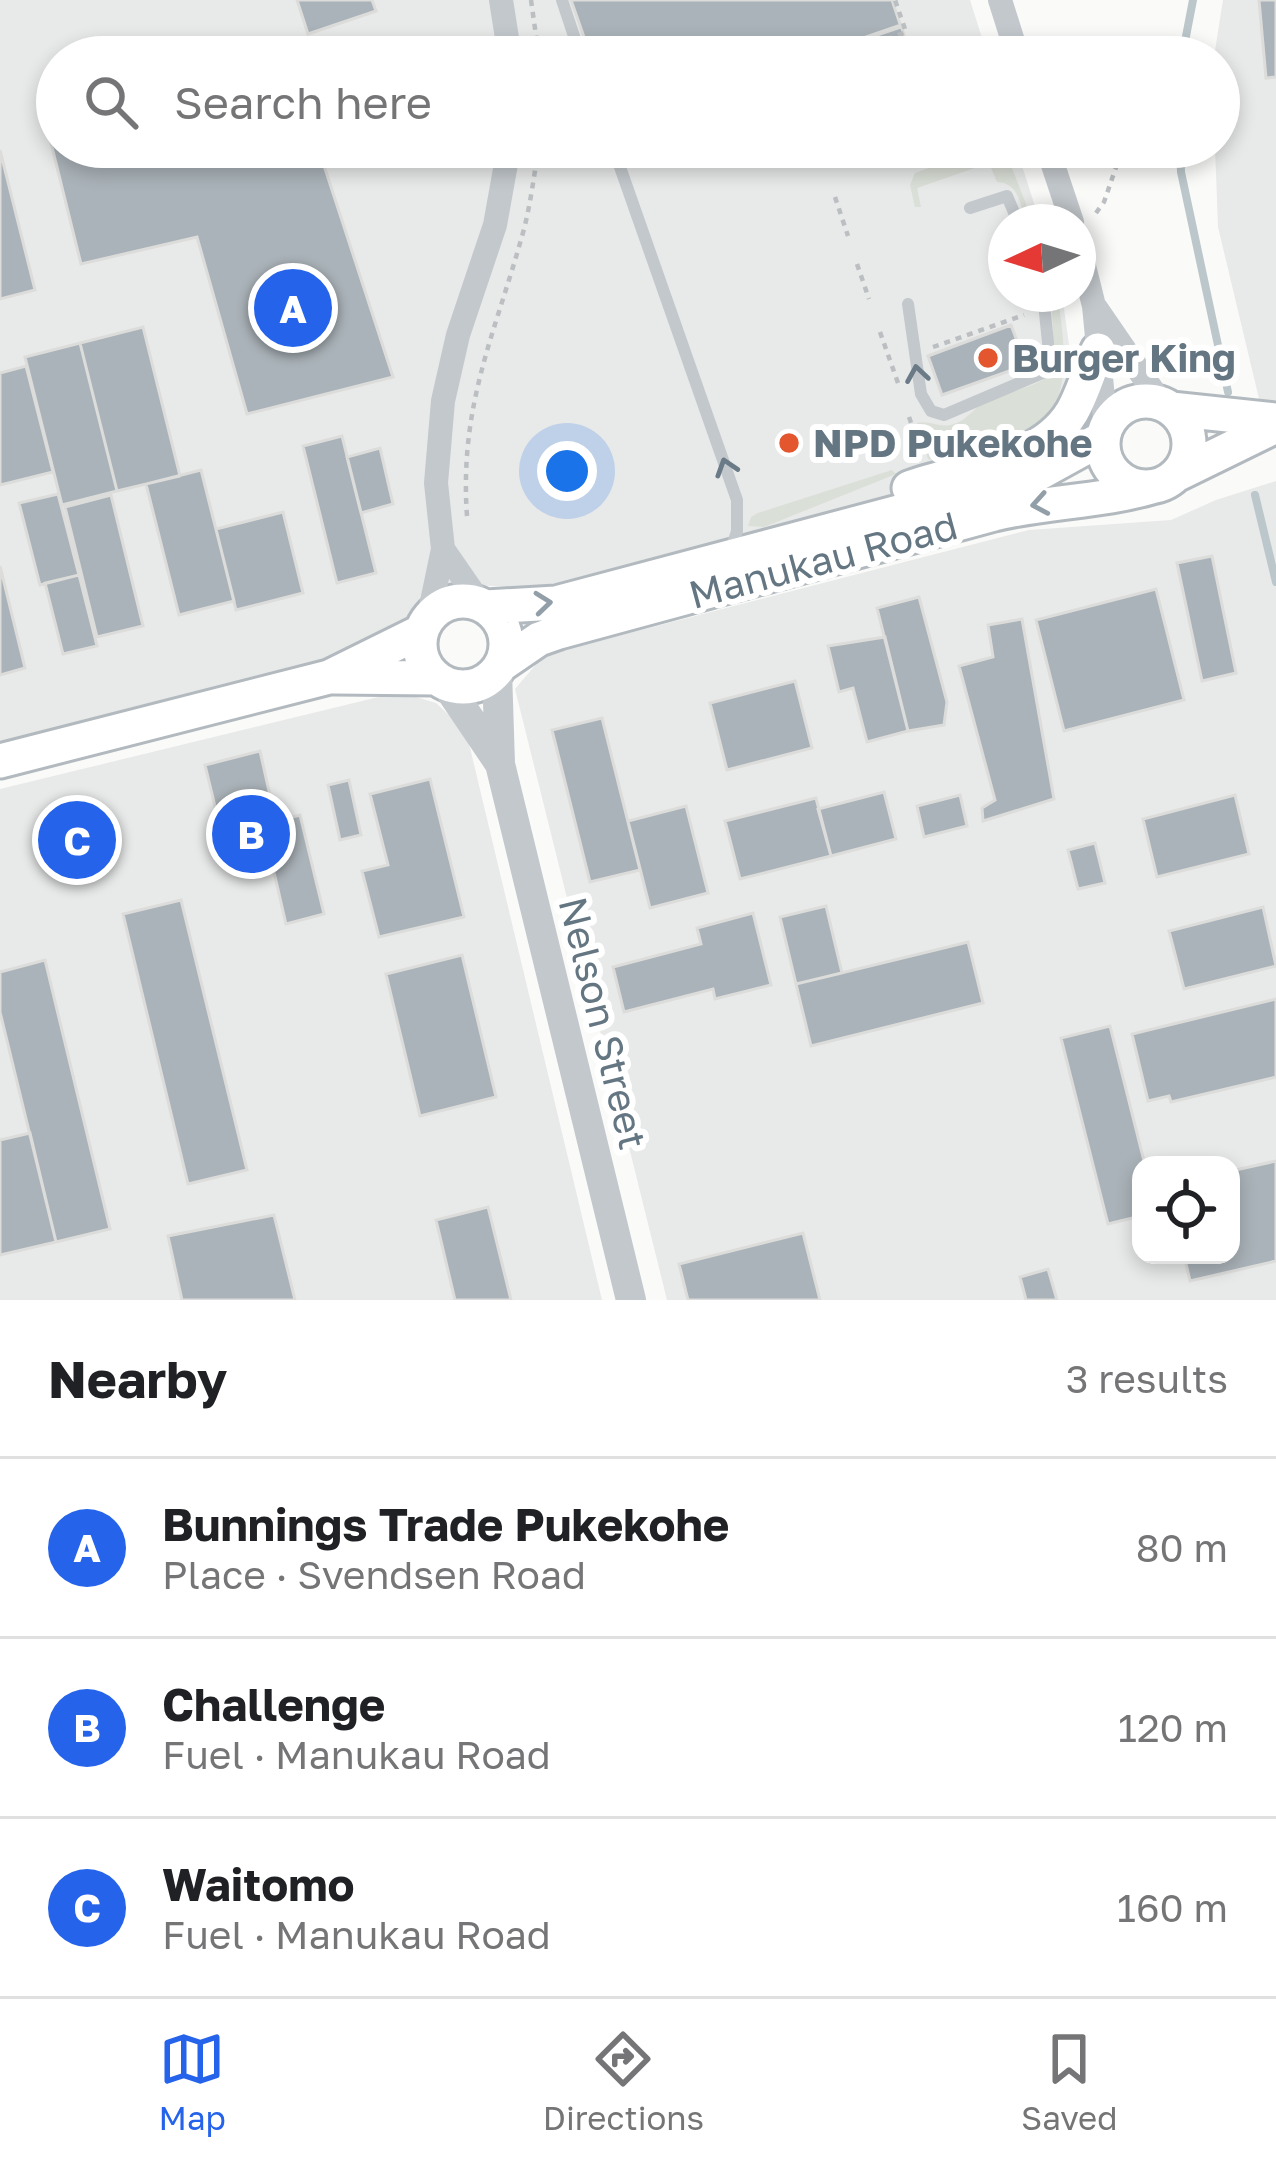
<!DOCTYPE html>
<html lang="en">
<head>
<meta charset="utf-8">
<style>
  body { margin:0; font-family:"Golos Text",sans-serif; background:#f2f2f2; color:#202124 }
  .controls { position:absolute; right:36px; bottom:36px; display:grid; overflow:hidden; border-radius:24px; box-shadow:0 6px 18px #0003 }
  .controls button { width:108px; height:108px; display:grid; place-items:center; padding:0; border:0; border-bottom:3px solid #e0e0e0; background:#fff; color:#202124; font:60px sans-serif }
  .compass { position:absolute; left:988px; top:204px; width:108px; height:108px; border-radius:50%; background:#fff; box-shadow:0 6px 18px #0003; rotate:266deg }
  .you { position:absolute; left:567px; top:471px; width:42px; height:42px; margin:-30px; border:9px solid #fff; border-radius:50%; background:#1a73e8; box-shadow:0 0 0 18px #1a73e833 }
  .badge { display:grid; place-items:center; width:78px; height:78px; border-radius:50%; background:#2563eb; color:#fff; font-size:39px; font-weight:700 }
  .pin { position:absolute; translate:-50% -50%; border:6px solid #fff; box-shadow:0 3px 12px #0006 }
  .list { margin:0; padding:0; list-style:none }
  h2 { display:flex; justify-content:space-between; align-items:center; height:156px; margin:0; padding:0 48px; font-size:51px }
  h2 small { font-size:39px; font-weight:400; color:#757577 }
  .list li { display:grid; grid-template-columns:78px 1fr auto; gap:36px; align-items:center; box-sizing:border-box; height:180px; padding:0 48px; border-top:3px solid #e0e0e0 }
  .list b { display:block; font-size:45px; white-space:nowrap }
  .list p { margin:0; font-size:39px; white-space:nowrap; color:#757577 }
  .list em { font-size:39px; font-style:normal; color:#757577 }
  .icon { flex:none; width:66px; height:66px; fill:none; stroke:currentColor; stroke-width:2; stroke-linecap:round; stroke-linejoin:round }
  .map { position:relative; flex:none; width:1276px; height:1300px; overflow:hidden }
  .search { position:absolute; background:#fff; box-shadow:0 6px 18px #0003; left:36px; right:36px; top:36px; height:132px; display:flex; align-items:center; gap:30px; box-sizing:border-box; padding:0 42px; border-radius:66px; color:#757577; font-size:45px }
  .sheet { height:696px; background:#fff }
  nav { display:flex; justify-content:space-around; align-items:center; box-sizing:border-box; height:168px; border-top:3px solid #e0e0e0; background:#fff; font-size:33px; color:#757577 }
  nav a { display:grid; justify-items:center; gap:6px }
  nav .on { color:#2563eb }
  .map>svg:first-child { display:block }
  .built { fill:#e8e9e9; fill-rule:evenodd }
  .green { fill:#dadfd7 }
  .lines { fill:none; stroke-linecap:round; stroke-linejoin:round }
  .stream { stroke:#bbc7cb; stroke-width:8 }
  .building { fill:#aab3b9; stroke:#dcdcda; stroke-width:3 }
  .secondary-casing { stroke:#b3babf; stroke-width:39 }
  .path { stroke:#bbbfc2; stroke-width:4.5; stroke-dasharray:6 6; stroke-linecap:butt }
  .service { stroke:#c3c8cc; stroke-width:12 }
  .minor { stroke:#c3c8cc; stroke-width:24 }
  .tertiary { stroke:#c3c8cc; stroke-width:30 }
  .secondary { stroke:#fff; stroke-width:33 }
  .oneway { stroke:#6a7a87 }
  .oneway2 { stroke:#939fa8 }
  .poi-dot { fill:#e4572e; stroke:#fff; stroke-width:4.5 }
  .labels { text-anchor:middle; stroke-width:12; stroke-linejoin:round; paint-order:stroke }
  .poi-label { font-size:39px; font-weight:bold; fill:#657683; stroke:#fff; text-anchor:start }
  .street-label { font-size:39px; fill:#657683; stroke:#fff }
</style>
</head>
<body>
<div class="map">
<svg width="1276" height="1300" viewBox="0 0 1276 1300">
  <rect width="100%" height="100%" fill="#fafaf8"/>
  <path class="built" d="M0 0H970L988 57H57V147H1016L1040 222H1006V294H1062L1073 374 1061 410 1018 458 736 545 593 579 525 587 461 585 438 589 410 618 399 641 0 742Z
    M1223 0H1276V404L1261 407 1218 227 1215 147H1219V57H1214Z
    M1276 481V1300H667L515 689 544 655 1029 530 1171 520 1216 500ZM1141 1165H1231V1255H1141Z
    M399 692 436 703 466 731 602 1300H0V789Z"/>
  <path class="green" d="M987 156 1010 163 1033 222H1026C1020 204 1019 183 997 182L989 163 917 188 921 207H915L910 185 915 173 949 161 952 167Z
    M1051 294H1056L1058 299C1078 425 1047 433 935 461L928 459 917 423C930 420 940 429 954 424 967 420 974 408 985 402 1009 389 1036 390 1055 370Z
    M892 470 896 474 764 527 748 526 751 517 758 513Z"/>
  <g class="lines">
    <path class="stream" d="M1182 57 1193 0
      M1180 147 1181 172 1228 392
      M1255 495 1276 582"/>
  </g>
  <path class="building" d="M297 0H372L376 11 308 34Z
    M571 0H892L901 27 811 57H591Z
    M1259 0H1276V77L1266 78Z
    M901 25 907 45 872 57H808Z
    M57 141V147H318L393 377 247 414 197 237 81 264 51 143Z
    M0 150 35 290 0 299Z
    M1011 325 1026 365 942 395 928 356Z
    M143 327 180 476 117 491 80 343Z
    M80 343 117 491 62 505 25 357Z
    M26 366 53 472 0 485V373Z
    M342 436 376 573 337 583 303 446Z
    M380 448 393 504 361 513 347 457Z
    M201 470 234 601 179 615 146 484Z
    M58 494 79 575 40 585 19 503Z
    M111 495 143 626 97 637 65 507Z
    M283 512 303 593 236 610 216 529Z
    M1212 556 1236 673 1202 681 1177 563Z
    M0 566 25 668 0 675Z
    M79 575 97 646 63 654 45 583Z
    M1156 589 1184 700 1064 731 1036 620Z
    M919 597 947 702 944 725 908 731 877 608Z
    M1022 619 1054 799 983 821 982 808 995 800 959 666 993 657 988 625Z
    M885 637 908 731 867 742 853 688 839 692 828 646Z
    M795 681 812 748 727 770 710 703Z
    M602 718 640 870 590 882 552 730Z
    M260 751 273 809 219 823 205 765Z
    M430 779 464 917 379 937 362 871 388 865 370 794Z
    M349 780 361 835 340 840 328 785Z
    M884 792 896 839 831 856 818 809Z
    M960 795 967 826 924 837 917 806Z
    M1235 795 1249 854 1157 877 1143 819Z
    M816 798 831 856 740 879 725 821Z
    M87 806 100 852 72 859 59 813Z
    M280 806 284 820 263 825 267 843 241 850 234 818Z
    M686 806 708 893 650 908 628 821Z
    M300 815 324 914 286 924 263 825Z
    M1095 843 1105 883 1078 889 1068 850Z
    M181 900 247 1170 188 1184 123 914Z
    M826 906 842 973 796 984 780 917Z
    M1263 907 1276 966 1184 989 1169 931Z
    M753 913 771 985 715 999 713 989 624 1012 613 967 701 944 697 928Z
    M968 942 983 1003 811 1046 796 984Z
    M462 955 496 1097 420 1116 386 974Z
    M45 960 110 1229 56 1242 0 1012V972Z
    M1276 999V1077L1171 1102 1169 1096 1148 1101 1132 1034Z
    M1110 1026 1145 1165H1141V1216L1108 1224 1061 1038Z
    M30 1133 56 1242 0 1255V1140Z
    M1276 1161V1261L1190 1281 1184 1255H1231V1171Z
    M488 1207 511 1300H455L436 1220Z
    M274 1215 295 1300H182L168 1236Z
    M803 1233 820 1300H688L679 1264Z
    M1048 1269 1057 1300H1026L1020 1277Z"/>
  <g class="lines">
    <defs>
      <path id="secondary" d="M1103 444a43 43 0 1 1 86 0a43 43 0 1 1-86 0Z
        M1171 409 1276 420
        M1176 475 1276 426
        M909 488C962 468 1040 465 1072 412 1083 393 1089 370 1098 350
        M420 644a43 43 0 1 1 86 0a43 43 0 1 1-86 0Z
        M486 607 556 603 1034 476 1103 438
        M501 665 539 639 559 632 994 514C1047 501 1102 502 1155 486
        M335 677 435 678
        M0 761 329 677 422 631"/>
    </defs>
    <use href="#secondary" class="secondary-casing"/>
    <path class="path" d="M531 0 539 57
      M842 57 906 32 895 0
      M817 147 824 166
      M835 197 848 236
      M1096 213 1104 202 1123 147
      M857 264 869 299
      M880 332 898 383
      M933 347 1024 315
      M909 417 921 451
      M467 516C459 404 496 332 524 229 531 202 534 174 539 147"/>
    <path class="service" d="M562 0 581 57
      M613 147 737 500V531L730 553
      M894 162 935 147
      M970 208 1007 196 1018 222
      M908 304 921 394 931 411 944 415 1045 372 1049 352 1043 294"/>
    <path class="minor" d="M501 0 510 57
      M1000 0 1018 57
      M1047 147 1072 222
      M1078 242 1094 306 1106 429
      M1096 308 1162 404
      M443 549 481 604
      M429 616 443 549 436 483 443 401 458 335 495 225 509 147"/>
    <path class="tertiary" d="M497 671 500 764 631 1300
      M446 684 500 764"/>
    <use href="#secondary" class="secondary"/>
  </g>
  <defs><path id="oneway-chevron" d="M-2-3.5L2.5 0L-2 3.5" fill="none" stroke-width="1.6" stroke-linecap="round" stroke-linejoin="round" transform="scale(3)"/></defs>
  <g class="oneway">
    <use href="#oneway-chevron" transform="translate(917 374) rotate(-99)"/>
    <use href="#oneway-chevron" transform="translate(726 467) rotate(-108)"/>
  </g>
  <g class="oneway2">
    <use href="#oneway-chevron" transform="translate(1040 504) rotate(170)"/>
    <use href="#oneway-chevron" transform="translate(543 603) rotate(-6)"/>
  </g>
  <g class="poi-dot">
    <circle cx="988" cy="358" r="12"/>
    <circle cx="789" cy="443" r="12"/>
  </g>
  <g class="labels">
    <g class="poi-label">
      <text x="1012" y="372">Burger King</text>
      <text x="813" y="457">NPD Pukekohe</text>
    </g>
    <g class="street-label">
      <text transform="translate(823 560) rotate(-15)" y="14">Manukau Road</text>
      <text transform="translate(603 1023) rotate(76)" y="14">Nelson Street</text>
    </g>
  </g>
</svg>
<div class="controls">
<button><svg class="icon" aria-label="locate" viewBox="0 0 24 24"><circle cx="12" cy="12" r="6"/><path d="M12 2v4M12 18v4M2 12h4M18 12h4"/></svg></button>
</div>
<svg class="compass" viewBox="-18 -18 36 36"><path d="M0-13l5 13h-10z" fill="#e53935"/><path d="M0 13l5-13h-10z" fill="#757577"/></svg>
<div class="you"></div>
<div class="pin badge" style="left:293px;top:308px">A</div>
<div class="pin badge" style="left:251px;top:834px">B</div>
<div class="pin badge" style="left:77px;top:840px">C</div>
<div class="search"><svg class="icon" aria-label="search" viewBox="0 0 24 24"><circle cx="10" cy="10" r="6"/><path d="M15 15l6 6"/></svg>Search here</div>
</div>
<section class="sheet">
<h2>Nearby<small>3 results</small></h2>
<ul class="list">
<li><span class="badge">A</span><div><b>Bunnings Trade Pukekohe</b><p>Place · Svendsen Road</p></div><em>80 m</em></li>
<li><span class="badge">B</span><div><b>Challenge</b><p>Fuel · Manukau Road</p></div><em>120 m</em></li>
<li><span class="badge">C</span><div><b>Waitomo</b><p>Fuel · Manukau Road</p></div><em>160 m</em></li>
</ul>
</section>
<nav>
<a class="on"><svg class="icon" aria-label="map" viewBox="0 0 24 24"><path d="M3 6l6-2 6 2 6-2v14l-6 2-6-2-6 2zM9 4v14M15 6v14"/></svg>Map</a>
<a><svg class="icon" aria-label="directions" viewBox="0 0 24 24"><path d="M12 3l9 9-9 9-9-9zM9 14v-3h6M13 9l2 2-2 2"/></svg>Directions</a>
<a><svg class="icon" aria-label="saved" viewBox="0 0 24 24"><path d="M7 4h10v16l-5-4-5 4z"/></svg>Saved</a>
</nav>
</body>
</html>
